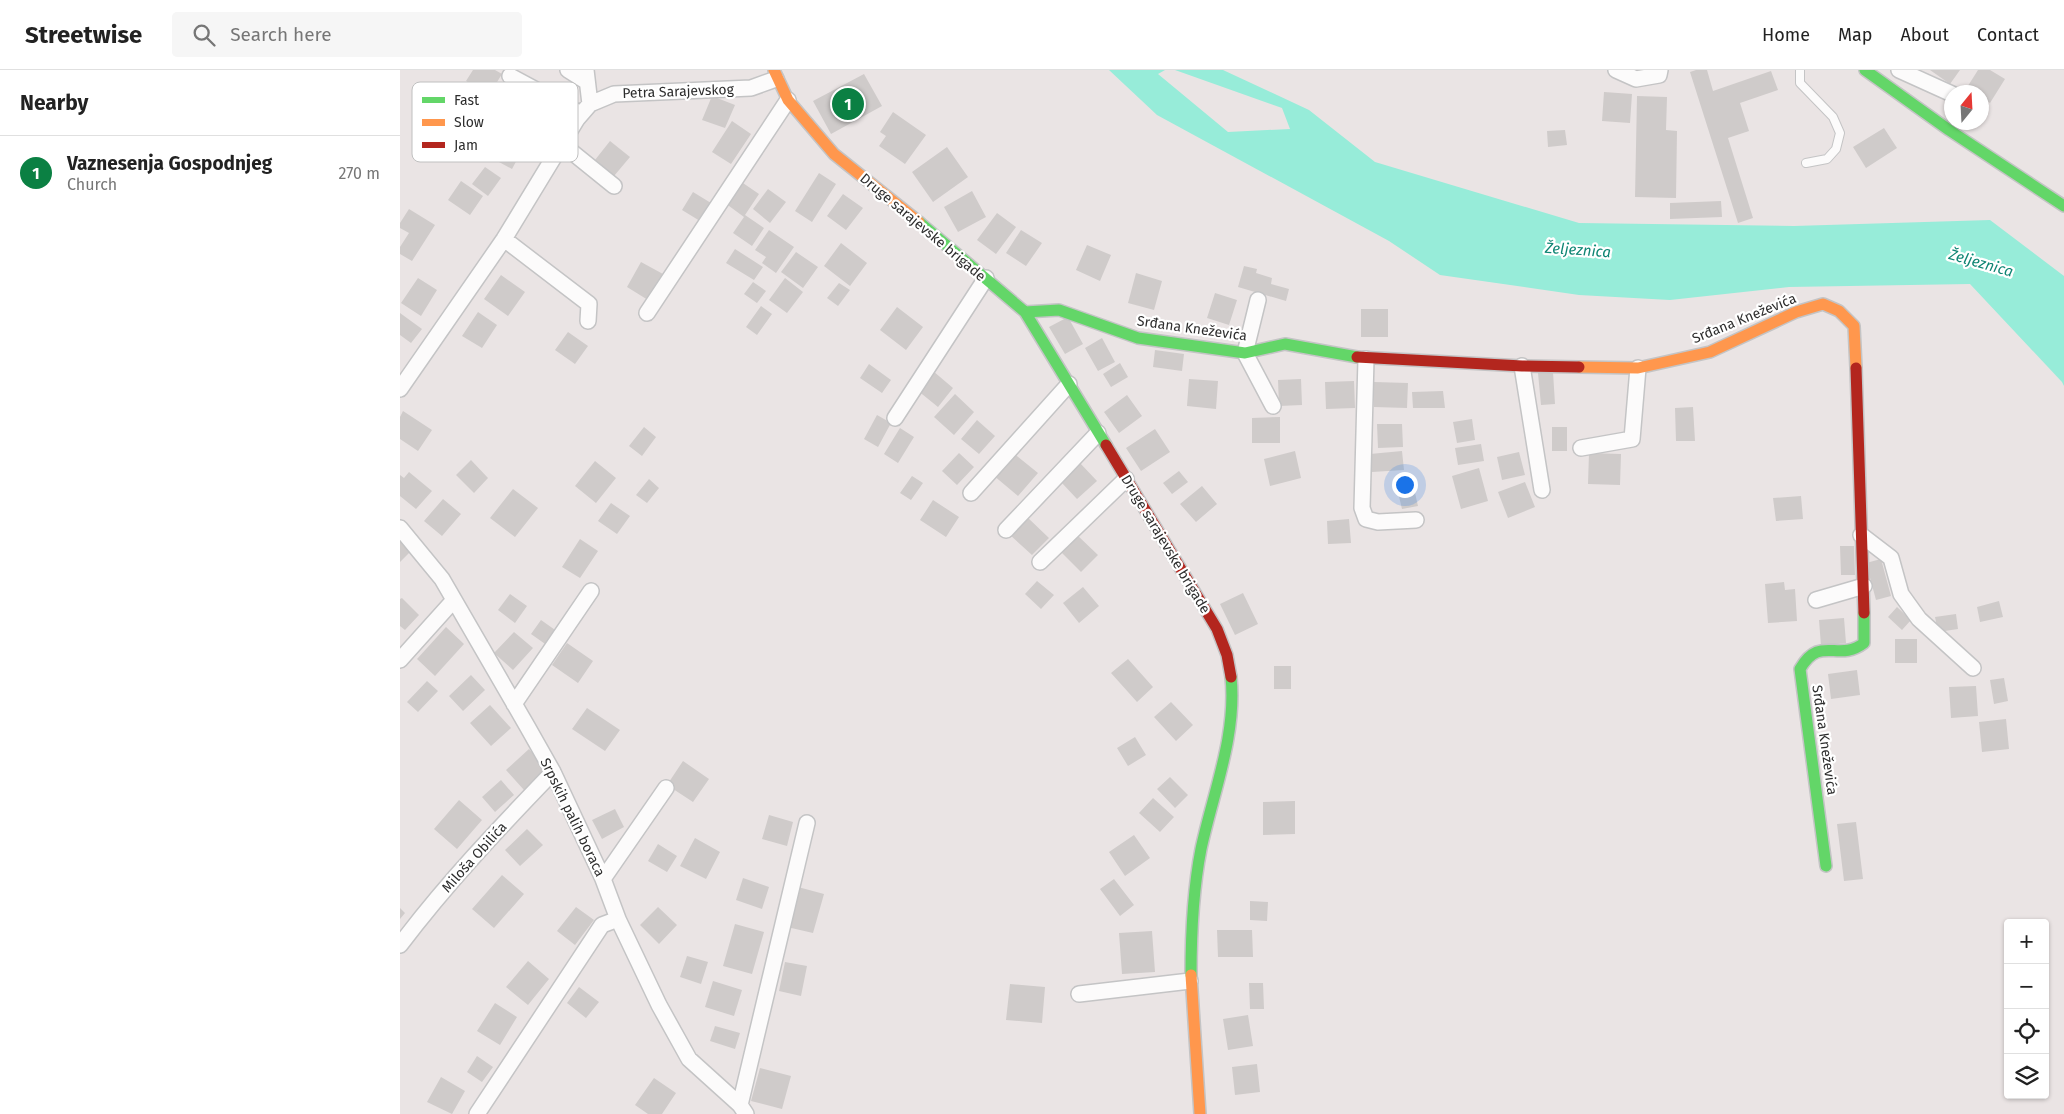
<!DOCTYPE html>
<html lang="en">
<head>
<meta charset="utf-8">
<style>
  body { margin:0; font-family:"Fira Sans",sans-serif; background:#f6f6f6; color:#222 }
  .controls { position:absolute; right:15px; bottom:15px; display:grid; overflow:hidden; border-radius:5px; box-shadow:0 1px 4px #0004 }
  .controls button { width:45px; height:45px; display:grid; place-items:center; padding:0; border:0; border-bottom:1px solid #e0e0e0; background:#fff; color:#222; font:25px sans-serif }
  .compass { position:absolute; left:1544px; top:15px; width:45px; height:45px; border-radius:50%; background:#fff; box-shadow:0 1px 4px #0004; rotate:18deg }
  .you { position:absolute; left:1004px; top:414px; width:18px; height:18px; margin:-12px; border:4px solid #fff; border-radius:50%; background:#1a73e8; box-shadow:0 0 0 8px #1a73e833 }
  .badge { display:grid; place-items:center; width:32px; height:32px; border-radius:50%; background:#0b8043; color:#fff; font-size:16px; font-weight:700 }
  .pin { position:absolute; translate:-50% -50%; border:2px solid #fff; box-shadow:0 1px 5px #0006 }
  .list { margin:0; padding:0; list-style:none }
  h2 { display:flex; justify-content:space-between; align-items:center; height:65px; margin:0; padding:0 20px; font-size:21px }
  h2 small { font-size:16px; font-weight:400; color:#767676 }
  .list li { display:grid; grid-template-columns:32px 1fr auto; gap:15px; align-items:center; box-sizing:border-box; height:75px; padding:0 20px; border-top:1px solid #e0e0e0 }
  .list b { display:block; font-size:19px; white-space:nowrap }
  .list p { margin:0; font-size:16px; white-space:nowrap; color:#767676 }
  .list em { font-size:16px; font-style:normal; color:#767676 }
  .icon { flex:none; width:28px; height:28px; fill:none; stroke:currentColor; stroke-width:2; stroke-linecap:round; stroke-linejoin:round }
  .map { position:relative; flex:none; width:1664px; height:1044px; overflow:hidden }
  header { display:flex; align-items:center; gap:30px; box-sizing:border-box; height:70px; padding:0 25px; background:#fff; border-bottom:1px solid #e0e0e0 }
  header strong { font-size:24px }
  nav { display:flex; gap:28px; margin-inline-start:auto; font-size:18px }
  .search { width:350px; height:45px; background:#f6f6f6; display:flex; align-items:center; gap:12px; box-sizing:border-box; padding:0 18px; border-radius:5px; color:#767676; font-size:19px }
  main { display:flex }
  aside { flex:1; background:#fff }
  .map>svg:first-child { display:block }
  .water { fill:#97ecd9 }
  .building { fill:#cfcbca }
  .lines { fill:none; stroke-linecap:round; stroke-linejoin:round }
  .lane-casing { stroke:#c4c4c5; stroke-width:10 }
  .street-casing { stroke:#c4c4c5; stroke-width:18 }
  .fast-casing { stroke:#c4c4c5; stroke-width:14 }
  .slow-casing { stroke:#c4c4c5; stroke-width:14 }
  .jam-casing { stroke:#c4c4c5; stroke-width:14 }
  .lane { stroke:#fcfbfb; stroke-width:8 }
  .street { stroke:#fcfbfb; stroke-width:15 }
  .fast { stroke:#63d668; stroke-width:11 }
  .slow { stroke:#ff974d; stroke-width:11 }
  .jam { stroke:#b3261e; stroke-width:11 }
  .labels { text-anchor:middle; stroke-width:4.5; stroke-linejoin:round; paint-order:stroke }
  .street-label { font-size:14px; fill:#2d2d2d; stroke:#fff }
  .water-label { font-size:15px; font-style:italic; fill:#0e8573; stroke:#fff }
  .key { fill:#fff; stroke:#c0c0c0; stroke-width:1 }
  .key-label { font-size:14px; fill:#2d2d2d }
</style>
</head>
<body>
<header>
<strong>Streetwise</strong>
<div class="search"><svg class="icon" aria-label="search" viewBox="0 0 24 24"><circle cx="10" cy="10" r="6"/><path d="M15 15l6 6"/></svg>Search here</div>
<nav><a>Home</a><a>Map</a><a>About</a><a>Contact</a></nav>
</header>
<main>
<aside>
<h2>Nearby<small></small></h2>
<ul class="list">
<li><span class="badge">1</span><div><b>Vaznesenja Gospodnjeg</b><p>Church</p></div><em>270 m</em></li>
</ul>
</aside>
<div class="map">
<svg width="1664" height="1044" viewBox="0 0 1664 1044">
  <rect width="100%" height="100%" fill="#eae4e4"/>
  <path class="water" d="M709 0H765L758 4 828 62 890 59 882 38 775 0H823L909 40 975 92 1179 153 1394 156 1590 150 1664 206V316L1662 312 1570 214 1389 217 1270 230 1179 225 1040 205 989 171 757 45Z"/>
  <path class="building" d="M73 0H95L102 4 89 25 66 11Z
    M1296 0H1307L1313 21 1371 1 1378 20 1340 33 1349 61 1328 68 1353 148 1338 153 1290 2Z
    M1530 0H1560L1550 14Z
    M1578 0H1590L1605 9 1590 33 1582 28V22H1573L1566 19Z
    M464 4 482 36 431 64 413 31Z
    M1204 22 1232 24 1230 53 1202 51Z
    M312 26 335 35 325 58 302 50Z
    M1237 26 1267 27 1266 60 1277 61 1276 128 1235 127Z
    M493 42 526 65 505 94 479 76 486 66 480 62Z
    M332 51 351 64 331 94 312 82Z
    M1484 58 1497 78 1466 98 1453 77Z
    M102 60 126 73 112 99 88 86Z
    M1165 60 1167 75 1148 77 1147 61Z
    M210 71 230 87 214 106 195 90Z
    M547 77 568 107 533 132 512 102Z
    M85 97 101 108 88 126 72 114Z
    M419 103 436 114 412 152 395 141Z
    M61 111 83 126 70 145 48 130Z
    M340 111 359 124 345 145 364 158 352 176 333 163 344 147 325 133Z
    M368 119 386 132 370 153 353 139Z
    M572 121 586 147 558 162 544 137Z
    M293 122 311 133 300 151 282 140Z
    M443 124 463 138 446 160 427 146Z
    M1321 131 1322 147 1270 149V133Z
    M9 139 35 155 12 191 0 184V177L9 163 0 158V153Z
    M597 143 616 157 596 184 577 170Z
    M369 160 394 177 376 203 362 193 366 187 355 180Z
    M621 160 642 173 626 196 606 183Z
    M441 173 467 193 450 216 424 196Z
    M687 175 711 185 700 211 676 200Z
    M335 179 363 197 354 210 326 193Z
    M396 182 418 197 403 218 381 202Z
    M241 192 263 204 248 230 227 217Z
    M844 196 857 199 856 203 872 208 871 214 889 219 886 231 838 217Z
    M736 203 762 211 754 240 728 233Z
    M101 205 125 222 108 246 84 229Z
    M18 208 37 220 21 246 1 233Z
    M385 208 403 222 387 243 369 230Z
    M353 212 366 221 357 233 344 224Z
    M439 213 450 220 438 236 427 228Z
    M815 223 837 230 829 255 807 248Z
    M361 236 372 244 357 265 346 257Z
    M497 237 523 257 506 280 480 260Z
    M961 239H988V267H961Z
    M78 242 97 255 82 278 62 266Z
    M0 243 22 259 11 273 0 265Z
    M668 247 683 274 665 284 649 257Z
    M168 262 188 276 175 294 155 280Z
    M702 268 715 292 698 301 685 278Z
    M755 280 784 284 782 301 753 297Z
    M720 293 728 307 711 317 703 304Z
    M469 294 491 310 482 323 460 308Z
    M533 301 553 318 538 337 517 320Z
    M1153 302 1155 334 1141 335 1138 303Z
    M789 309 818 311 816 339 787 336Z
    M901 309 902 335 879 336 878 310Z
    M954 311 955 338 926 339 925 312Z
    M974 312 1008 313 1007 338 974 337Z
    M1043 321 1045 338H1013L1012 322Z
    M555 324 574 342 554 365 534 347Z
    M727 325 742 346 719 363 704 342Z
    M1293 337 1295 371H1276L1275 338Z
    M3 341 32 360 18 381 0 369V347Z
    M477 345 491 353 478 377 464 369Z
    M880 347V373H852V348Z
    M1072 349 1075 370 1057 373 1053 352Z
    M577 350 595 366 579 384 561 369Z
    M977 354H1002L1003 377 978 378Z
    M244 357 256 367 242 386 229 376Z
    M1152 357H1167V381H1152Z
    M500 358 514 367 498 393 484 384Z
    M755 359 770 382 741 401 726 378Z
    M1081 374 1084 391 1058 395 1055 378Z
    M895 381 901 408 870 416 864 389Z
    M1002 381 1004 400 972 402 970 384Z
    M612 382 638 403 618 426 593 405Z
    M1119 382 1125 405 1102 410 1097 387Z
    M559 383 574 397 557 415 542 401Z
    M1189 383 1221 384 1220 415 1188 414Z
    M71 390 88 408 74 423 56 405Z
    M195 391 216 408 196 433 175 416Z
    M680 393 697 411 677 429 661 412Z
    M1079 398 1088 431 1061 439 1052 406Z
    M779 401 788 412 772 424 763 413Z
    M9 402 32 421 16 439 0 426V405L4 408Z
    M512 406 523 413 511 430 500 423Z
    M249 409 259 418 247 433 236 425Z
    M1125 412 1135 437 1108 448 1098 422Z
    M1013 414 1018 436 1002 439 997 418Z
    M802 416 817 434 796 452 780 434Z
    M113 419 138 438 115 467 90 448Z
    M1401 426 1403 449 1376 451 1373 428Z
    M43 429 61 444 42 466 24 451Z
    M533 430 559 447 546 467 520 450Z
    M211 433 230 446 217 464 198 451Z
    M626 446 649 468 632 485 609 464Z
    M949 449 951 473 928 474 927 451Z
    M676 464 698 485 681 502 660 481Z
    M0 465 13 479 0 492Z
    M180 469 198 481 180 508 162 497Z
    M1440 476H1454L1455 505H1441Z
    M1481 489 1491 526 1476 530 1466 493Z
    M637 511 654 525 641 539 625 524Z
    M1384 512 1385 520 1395 519 1397 551 1368 553 1365 514Z
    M683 517 699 536 679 553 663 533Z
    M843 523 858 554 835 565 820 534Z
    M110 524 127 536 115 553 98 540Z
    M2 528 19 545 5 560 0 556V529Z
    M1599 531 1603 547 1580 552 1577 537Z
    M1497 537 1511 550 1502 560 1488 547Z
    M1556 544 1558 559 1538 562 1535 547Z
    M1444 548 1446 573 1421 576 1419 550Z
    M141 550 158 562 148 576 131 564Z
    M46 557 64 574 35 606 17 589Z
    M114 562 133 578 113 600 94 583Z
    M1495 569H1517V593H1495Z
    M167 573 193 591 178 613 152 595Z
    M728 589 753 617 737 632 711 603Z
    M874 596H891V619H874Z
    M1457 600 1460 625 1431 629 1428 604Z
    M71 605 85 620 63 641 49 626Z
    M1604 608 1608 631 1594 634 1590 610Z
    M27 611 38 621 18 642 7 632Z
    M1576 616 1578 646 1551 648 1549 617Z
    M771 632 793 655 776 671 754 647Z
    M90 635 111 658 91 676 70 653Z
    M187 638 220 660 205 681 172 659Z
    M1606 649 1609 679 1582 682 1579 652Z
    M735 667 746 685 728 696 717 678Z
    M129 679 147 699 124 720 106 700Z
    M283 691 309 709 293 732 267 715Z
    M770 707 788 725 775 738 757 719Z
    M101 710 114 725 95 742 82 727Z
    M753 728 774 747 760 762 739 743Z
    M59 730 82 750 57 779 34 759Z
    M895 731V764L863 765V732Z
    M215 739 224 757 202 769 192 750Z
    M369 745 393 752 387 776 362 769Z
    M1456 752 1463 809 1444 811 1437 754Z
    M127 759 143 775 120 796 105 780Z
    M734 765 750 788 725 806 709 782Z
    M295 768 320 782 306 809 280 796Z
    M258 774 277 786 267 802 248 791Z
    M102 805 124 824 94 858 72 839Z
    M343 808 369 817 362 839 336 830Z
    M714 809 734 835 720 846 700 819Z
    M398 817 424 824 413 863 387 857Z
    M850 831 868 832 867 851 850 850Z
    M176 837 194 850 175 875 157 861Z
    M258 837 277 855 259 874 240 855Z
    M0 838 5 843 0 849Z
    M335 854 364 862 352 904 323 896Z
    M817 860H852L853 887H818Z
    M752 861 755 902 722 904 719 863Z
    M287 886 308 892 301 914 280 907Z
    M128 891 149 909 128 935 106 917Z
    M385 892 407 896 401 926 379 921Z
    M313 911 342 920 334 946 305 937Z
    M849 913H863L864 939H850Z
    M610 914 645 917 642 953 606 950Z
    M179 917 199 932 186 948 167 933Z
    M95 933 117 947 100 975 77 961Z
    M848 945 853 976 828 980 823 949Z
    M315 956 340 963 335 979 310 971Z
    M77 986 93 997 82 1012 67 1002Z
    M857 994 860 1022 835 1025 832 997Z
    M360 998 391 1006 382 1039 351 1031Z
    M41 1007 65 1021 52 1044 27 1032Z
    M254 1008 276 1023 262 1044H248L235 1035Z"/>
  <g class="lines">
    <defs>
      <path id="lane" d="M1400 0V13L1433 47 1440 63 1436 79 1427 89 1406 93"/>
      <path id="street" d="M168 0 187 12
        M186 0 190 34
        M1216 0 1236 9 1259 5 1260 0
        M1499 0 1552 24
        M110 6 181 44
        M162 74 214 116
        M104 169 189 234 188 251
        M858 230 845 283 873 336
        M247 243 388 30
        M966 289 962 438 966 449 978 452 1016 450
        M1122 296 1142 420
        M0 319 104 169 177 49 190 34 214 24 351 18 376 9
        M495 348 586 208
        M1181 378 1232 369 1238 298
        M571 423 669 314
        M0 458 42 509 127 656 153 702 203 809 218 849 259 935 289 989 340 1035 346 1044
        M606 460 698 363
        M1461 465 1491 488 1501 524 1519 549 1573 598
        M640 492 726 409
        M1416 530 1464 516
        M0 590 53 531
        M114 634 191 521
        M203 809 266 718
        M0 875C46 814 99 758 153 702
        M679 924 790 911
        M340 1035 407 753
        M77 1044 202 855 218 849"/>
      <path id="fast" d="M1465 0 1549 60 1664 136
        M519 152 625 242 706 375
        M625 242 659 240 738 268 845 283 885 274 957 287
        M1426 796 1400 599C1420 564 1438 593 1464 573V543
        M791 905C791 863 793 820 801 779 813 723 837 665 831 607"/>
      <path id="slow" d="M374 0 388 30 434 84 519 152
        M1179 297 1238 298 1310 282 1396 242 1423 234 1439 241 1454 256 1456 298
        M791 905 800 1044"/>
      <path id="jam" d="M957 287 1122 296 1179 297
        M1456 298 1464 543
        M706 375 817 559 827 585 831 607"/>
    </defs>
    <use href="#lane" class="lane-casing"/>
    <use href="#street" class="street-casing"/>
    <use href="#fast" class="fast-casing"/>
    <use href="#slow" class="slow-casing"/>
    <use href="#jam" class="jam-casing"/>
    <use href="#lane" class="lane"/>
    <use href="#street" class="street"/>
    <use href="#fast" class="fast"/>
    <use href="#slow" class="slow"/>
    <use href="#jam" class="jam"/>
  </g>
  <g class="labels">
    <g class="street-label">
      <text transform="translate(278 21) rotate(-2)" y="5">Petra Sarajevskog</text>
      <text transform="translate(523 157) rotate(40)" y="5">Druge sarajevske brigade</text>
      <text transform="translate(1344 248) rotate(-22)" y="5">Srđana Kneževića</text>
      <text transform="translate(792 258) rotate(8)" y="5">Srđana Kneževića</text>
      <text transform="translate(766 474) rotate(59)" y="5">Druge sarajevske brigade</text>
      <text transform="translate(1425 670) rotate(82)" y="5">Srđana Kneževića</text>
      <text transform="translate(173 747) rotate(64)" y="5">Srpskih palih boraca</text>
      <text transform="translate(74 787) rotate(-48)" y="5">Miloša Obilića</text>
    </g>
    <g class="water-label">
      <text transform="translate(1178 180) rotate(4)" y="5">Željeznica</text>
      <text transform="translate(1581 193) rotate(16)" y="5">Željeznica</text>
    </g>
  </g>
  <rect x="12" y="12" width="166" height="80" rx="8" class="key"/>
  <rect x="22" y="27" width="23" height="6" fill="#63d668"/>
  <rect x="22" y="49" width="23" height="7" fill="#ff974d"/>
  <rect x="22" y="72" width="23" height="6" fill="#b3261e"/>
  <g class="key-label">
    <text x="54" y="35">Fast</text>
    <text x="54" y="57">Slow</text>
    <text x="54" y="80">Jam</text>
  </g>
</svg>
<div class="controls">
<button>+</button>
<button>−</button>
<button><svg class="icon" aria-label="locate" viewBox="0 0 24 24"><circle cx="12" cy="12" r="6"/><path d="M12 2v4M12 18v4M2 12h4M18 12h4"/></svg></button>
<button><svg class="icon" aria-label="layers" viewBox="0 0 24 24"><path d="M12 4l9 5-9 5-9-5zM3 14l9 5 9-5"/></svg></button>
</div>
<svg class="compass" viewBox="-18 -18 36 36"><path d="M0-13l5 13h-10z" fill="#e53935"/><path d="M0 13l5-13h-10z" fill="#767676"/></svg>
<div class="you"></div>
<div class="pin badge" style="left:448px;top:34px">1</div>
</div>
</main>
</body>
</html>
